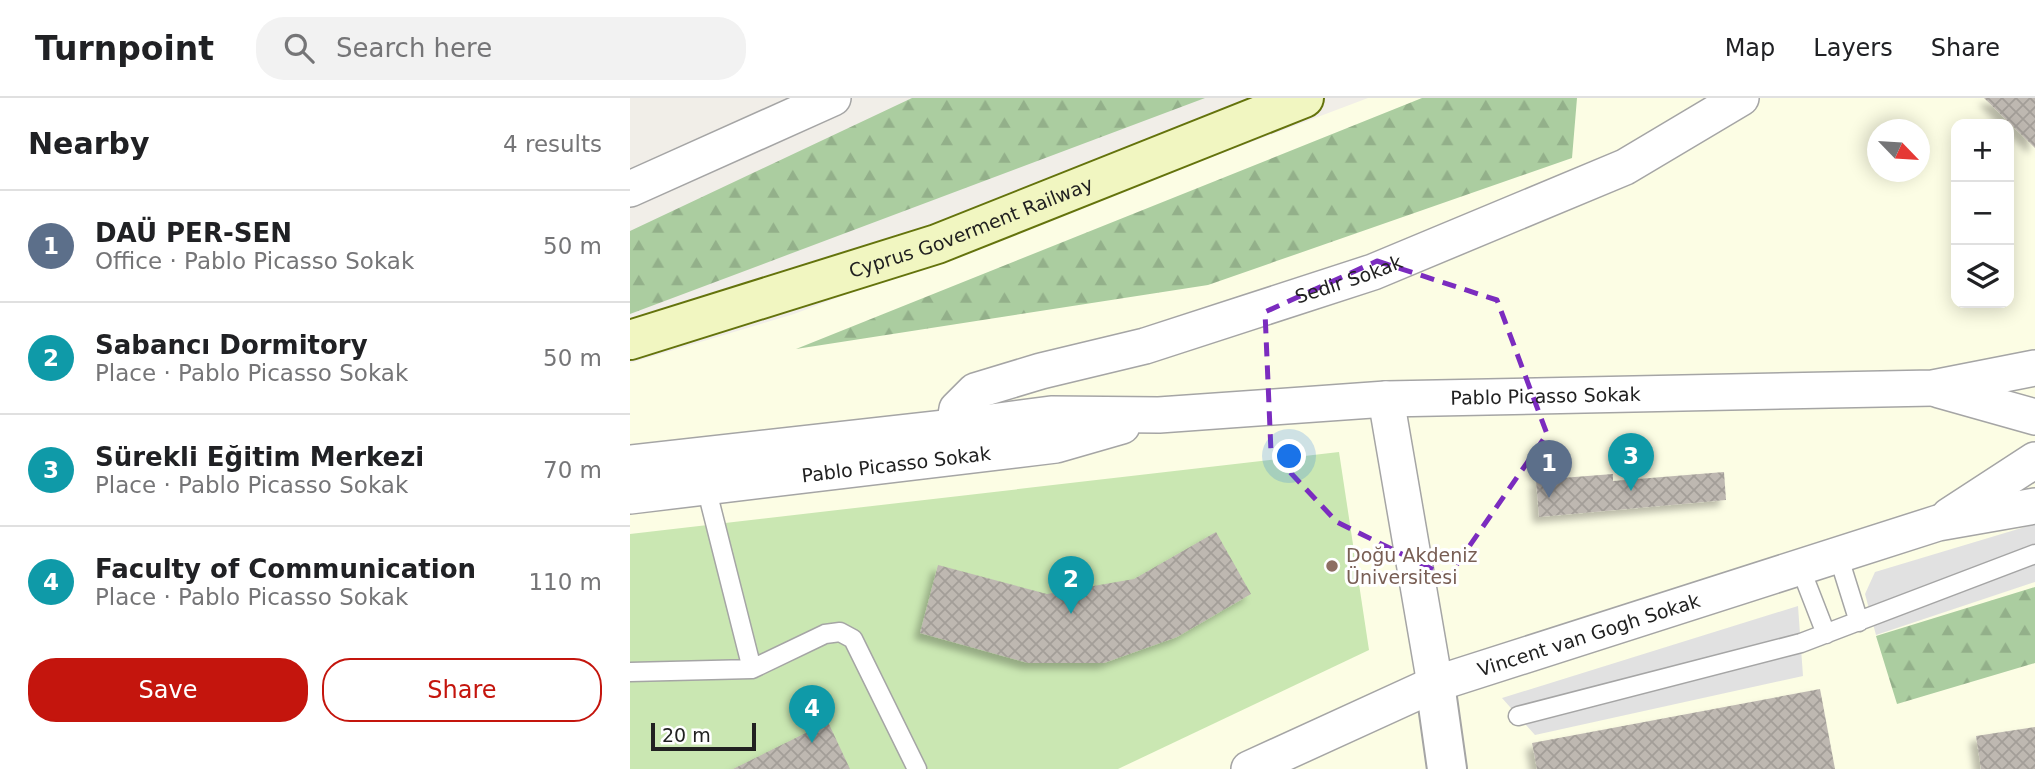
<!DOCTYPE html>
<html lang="en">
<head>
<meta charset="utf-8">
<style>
  body { margin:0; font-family:"DejaVu Sans",sans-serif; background:#f2f2f2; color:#202124 }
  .controls { position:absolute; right:21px; top:21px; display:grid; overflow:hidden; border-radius:14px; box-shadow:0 4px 18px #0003 }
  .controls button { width:63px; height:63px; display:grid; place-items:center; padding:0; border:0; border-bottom:2px solid #e0e0e0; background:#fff; color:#202124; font:35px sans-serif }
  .compass { position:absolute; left:1237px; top:21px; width:63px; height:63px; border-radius:50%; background:#fff; box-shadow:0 4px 18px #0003; rotate:115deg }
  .scale { position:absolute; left:21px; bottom:18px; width:105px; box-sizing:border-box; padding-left:7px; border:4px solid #212121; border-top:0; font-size:19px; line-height:24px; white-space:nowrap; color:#212121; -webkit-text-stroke:5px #fff; paint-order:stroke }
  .you { position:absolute; left:660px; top:359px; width:24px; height:24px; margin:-18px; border:5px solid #fff; border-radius:50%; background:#1a73e8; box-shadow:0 0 0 10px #1a73e833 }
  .badge { display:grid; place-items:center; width:46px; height:46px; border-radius:50%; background:#c4150d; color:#fff; font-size:23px; font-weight:700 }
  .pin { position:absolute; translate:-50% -58px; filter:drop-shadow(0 2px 4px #0008) }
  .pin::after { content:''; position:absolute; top:37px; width:24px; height:21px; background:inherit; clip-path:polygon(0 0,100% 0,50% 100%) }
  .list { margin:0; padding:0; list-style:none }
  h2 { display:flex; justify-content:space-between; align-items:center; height:91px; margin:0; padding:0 28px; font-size:30px }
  h2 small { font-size:23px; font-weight:400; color:#757577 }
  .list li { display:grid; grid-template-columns:46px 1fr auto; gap:21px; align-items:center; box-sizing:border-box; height:112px; padding:0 28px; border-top:2px solid #e0e0e0 }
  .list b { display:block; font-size:26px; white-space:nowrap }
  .list p { margin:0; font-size:23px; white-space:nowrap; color:#757577 }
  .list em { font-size:23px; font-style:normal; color:#757577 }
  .actions { display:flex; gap:14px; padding:21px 28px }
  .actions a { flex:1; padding:16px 0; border:2px solid #c4150d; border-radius:28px; text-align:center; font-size:24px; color:#c4150d }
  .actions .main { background:#c4150d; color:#fff }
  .icon { flex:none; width:38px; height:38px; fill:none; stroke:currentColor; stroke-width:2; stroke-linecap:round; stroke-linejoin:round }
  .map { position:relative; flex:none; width:1405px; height:671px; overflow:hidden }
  header { display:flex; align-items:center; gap:42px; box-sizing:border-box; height:98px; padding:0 35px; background:#fff; border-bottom:2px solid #e0e0e0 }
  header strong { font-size:33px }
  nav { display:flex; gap:38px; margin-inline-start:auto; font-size:24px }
  .search { width:490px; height:63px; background:#f2f2f2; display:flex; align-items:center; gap:18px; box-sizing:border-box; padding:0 24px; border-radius:28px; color:#757577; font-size:26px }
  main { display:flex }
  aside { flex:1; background:#fff }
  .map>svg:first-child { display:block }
  .education { fill:#fcfde4; fill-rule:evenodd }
  .forest { fill:url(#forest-firs) }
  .garden { fill:#cae7b2 }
  .parking { fill:#e1e1e1 }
  .building { fill:url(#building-cross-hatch); filter:url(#shadow) }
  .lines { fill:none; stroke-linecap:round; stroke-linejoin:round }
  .service-casing { stroke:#a5a5a5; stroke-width:21 }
  .minor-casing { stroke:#a5a5a5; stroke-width:38 }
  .tertiary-casing { stroke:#a5a5a5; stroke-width:42 }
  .secondary-casing { stroke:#64730c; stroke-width:42 }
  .service { stroke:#fff; stroke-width:18 }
  .minor { stroke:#fff; stroke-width:35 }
  .tertiary { stroke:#fff; stroke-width:38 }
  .secondary { stroke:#f1f6c1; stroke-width:38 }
  .marked { fill:none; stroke:#7b2cbf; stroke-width:5; stroke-dasharray:14 9; stroke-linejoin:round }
  .education-dot { fill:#8d6e63; stroke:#fff; stroke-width:2.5 }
  .labels { text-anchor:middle; stroke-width:6; stroke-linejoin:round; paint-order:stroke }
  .street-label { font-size:19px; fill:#212121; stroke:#fff }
  .education-label { font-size:19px; fill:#785e54; stroke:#fff; text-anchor:start }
</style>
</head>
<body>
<header>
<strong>Turnpoint</strong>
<div class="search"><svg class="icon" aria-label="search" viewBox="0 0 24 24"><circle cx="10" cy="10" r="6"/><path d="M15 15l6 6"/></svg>Search here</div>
<nav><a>Map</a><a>Layers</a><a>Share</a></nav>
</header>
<main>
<aside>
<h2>Nearby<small>4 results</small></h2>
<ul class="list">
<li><span class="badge" style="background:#5c6f8a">1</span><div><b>DAÜ PER-SEN</b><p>Office · Pablo Picasso Sokak</p></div><em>50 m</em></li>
<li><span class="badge" style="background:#0f9aa8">2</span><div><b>Sabancı Dormitory</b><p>Place · Pablo Picasso Sokak</p></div><em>50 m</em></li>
<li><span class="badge" style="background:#0f9aa8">3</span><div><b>Sürekli Eğitim Merkezi</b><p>Place · Pablo Picasso Sokak</p></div><em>70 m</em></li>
<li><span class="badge" style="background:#0f9aa8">4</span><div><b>Faculty of Communication</b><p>Place · Pablo Picasso Sokak</p></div><em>110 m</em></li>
</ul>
<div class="actions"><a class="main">Save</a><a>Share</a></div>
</aside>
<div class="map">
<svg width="1405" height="671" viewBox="0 0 1405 671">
  <defs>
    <pattern id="forest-firs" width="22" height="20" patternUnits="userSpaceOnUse" patternTransform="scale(1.75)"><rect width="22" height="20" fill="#abcda0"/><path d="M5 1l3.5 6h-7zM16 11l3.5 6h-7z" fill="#93b08a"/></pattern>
    <pattern id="building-cross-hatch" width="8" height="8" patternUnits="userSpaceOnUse" patternTransform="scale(1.75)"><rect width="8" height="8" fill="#beb8b1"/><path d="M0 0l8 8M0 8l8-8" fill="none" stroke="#a39e98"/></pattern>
    <filter id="shadow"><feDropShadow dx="-6" dy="6" stdDeviation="3.5" flood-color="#0004"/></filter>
  </defs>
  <rect width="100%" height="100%" fill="#f1eee8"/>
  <path class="education" d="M738 0H1405V671H0V265L164 216ZM1326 26H1379V205H1326ZM1248 32H1290V74H1248Z"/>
  <path class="forest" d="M282 0H575L0 216V133Z
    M792 0H947L942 60 578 187 166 251Z
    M1405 489V565L1267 606 1246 538Z"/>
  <path class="garden" d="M709 354 739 552 488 671H0V436Z"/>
  <path class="parking" d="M1405 426V484L1246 537 1235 496 1245 474Z
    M1168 508 1173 578 905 637 872 600Z"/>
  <path class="building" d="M1354 0H1405V50Z
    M1094 374 1096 402 909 419 906 382 983 376V383Z
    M586 434 621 496 547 539 474 565H398L290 535 308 467 417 496 504 481Z
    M1190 591 1205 671H907L902 645Z
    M198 624 220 671H103Z
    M1405 629V671H1351L1346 638Z"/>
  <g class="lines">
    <defs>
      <path id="service" d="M76 389 122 571
        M1208 457 1229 524
        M1170 469 1196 536
        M0 574 122 571 195 536 210 534 223 541 287 671
        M888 618 1171 545 1405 456"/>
      <g id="minor">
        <path d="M0 91 203 0"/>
        <path d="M1309 292 1405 319"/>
        <path d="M756 301 805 586"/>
        <path id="s1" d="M324 329 327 311 345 293 411 273 515 248 743 174 995 69 1111 0"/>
        <path id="s2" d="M0 365 324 329 421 316 529 317 756 301 1303 290 1405 270"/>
        <path id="s3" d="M0 398 426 347 492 328"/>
        <path d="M1319 418 1405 362"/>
        <path id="s4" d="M619 671 805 586 1308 425 1405 408"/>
      </g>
      <path id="tertiary" d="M805 586 817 671"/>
      <g id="secondary">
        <path id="s5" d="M0 242 307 146 674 0"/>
      </g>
    </defs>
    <use href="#service" class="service-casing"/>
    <use href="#minor" class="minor-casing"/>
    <use href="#tertiary" class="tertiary-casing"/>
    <use href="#secondary" class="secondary-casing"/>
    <use href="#service" class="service"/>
    <use href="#minor" class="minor"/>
    <use href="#tertiary" class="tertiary"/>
    <use href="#secondary" class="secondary"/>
  </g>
  <path class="marked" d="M747 163 867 202 917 336 818 479 707 424 641 354 635 214Z"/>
  <circle class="education-dot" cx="702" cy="468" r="7"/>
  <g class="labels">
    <g class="street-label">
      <text dy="7" stroke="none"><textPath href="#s5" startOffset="359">Cyprus Goverment Railway</textPath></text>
      <text dy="7" stroke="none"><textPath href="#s1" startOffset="434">Sedir Sokak</textPath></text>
      <text dy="7" stroke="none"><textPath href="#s2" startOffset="919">Pablo Picasso Sokak</textPath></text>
      <text dy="7" stroke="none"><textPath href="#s3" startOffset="268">Pablo Picasso Sokak</textPath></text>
      <text dy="7" stroke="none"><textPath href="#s4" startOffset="366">Vincent van Gogh Sokak</textPath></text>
    </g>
    <g class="education-label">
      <text x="716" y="464">Doğu Akdeniz<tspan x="716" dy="22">Üniversitesi</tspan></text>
    </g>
  </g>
</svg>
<div class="controls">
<button>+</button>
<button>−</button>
<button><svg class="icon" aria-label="layers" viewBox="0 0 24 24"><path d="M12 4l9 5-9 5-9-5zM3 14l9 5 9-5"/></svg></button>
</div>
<svg class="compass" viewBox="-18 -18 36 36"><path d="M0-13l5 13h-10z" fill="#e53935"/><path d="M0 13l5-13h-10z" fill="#757577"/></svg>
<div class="scale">20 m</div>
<div class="you"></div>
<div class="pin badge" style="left:919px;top:400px;background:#5c6f8a">1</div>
<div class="pin badge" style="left:441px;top:516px;background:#0f9aa8">2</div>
<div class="pin badge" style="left:1001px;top:393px;background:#0f9aa8">3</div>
<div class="pin badge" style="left:182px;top:645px;background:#0f9aa8">4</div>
</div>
</main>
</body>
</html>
